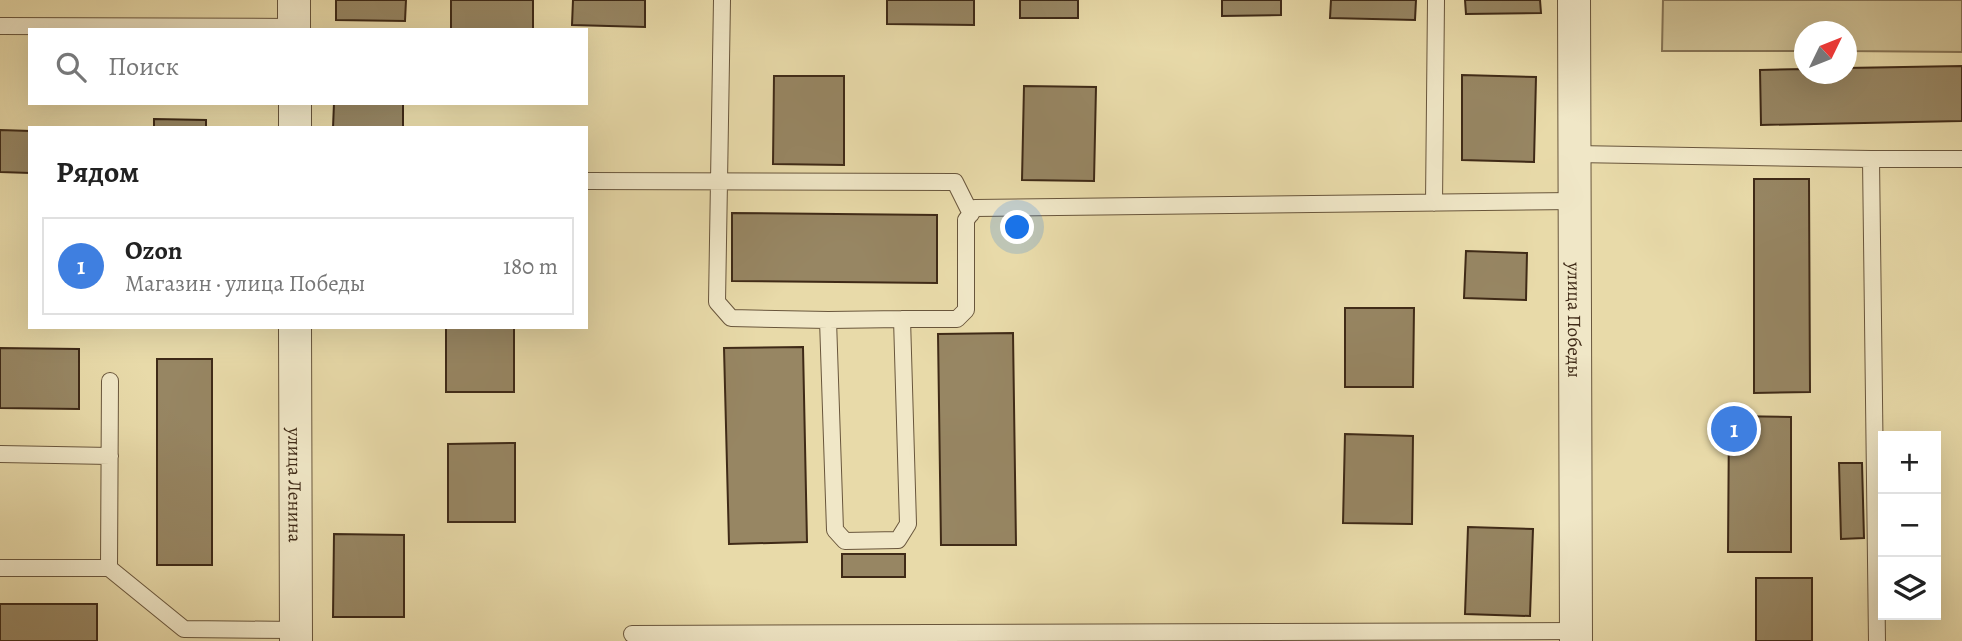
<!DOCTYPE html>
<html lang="ru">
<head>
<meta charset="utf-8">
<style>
  body { margin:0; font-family:Alegreya,serif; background:#f6f6f6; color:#222 }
  .controls { position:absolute; right:21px; bottom:21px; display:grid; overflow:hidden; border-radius:0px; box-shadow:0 7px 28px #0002 }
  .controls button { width:63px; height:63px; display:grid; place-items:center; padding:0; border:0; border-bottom:2px solid #e0e0e0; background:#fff; color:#222; font:35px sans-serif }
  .compass { position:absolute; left:1794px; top:21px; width:63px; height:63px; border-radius:50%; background:#fff; box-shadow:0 7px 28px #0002; rotate:47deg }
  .you { position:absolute; left:1018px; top:228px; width:24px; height:24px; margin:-18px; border:5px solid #fff; border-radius:50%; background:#1a73e8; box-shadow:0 0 0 10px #1a73e833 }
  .badge { display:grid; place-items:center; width:46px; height:46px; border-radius:50%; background:#8f2418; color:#fff; font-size:23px; font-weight:700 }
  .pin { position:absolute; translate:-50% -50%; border:4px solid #fff; box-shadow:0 2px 7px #0006 }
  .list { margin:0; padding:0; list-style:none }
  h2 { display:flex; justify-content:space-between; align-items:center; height:91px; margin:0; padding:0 28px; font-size:30px }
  h2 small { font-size:23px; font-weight:400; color:#767676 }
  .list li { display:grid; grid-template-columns:46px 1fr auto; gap:21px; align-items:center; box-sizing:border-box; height:98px; margin:0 14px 14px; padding:0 14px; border:2px solid #e0e0e0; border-radius:0px }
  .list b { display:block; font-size:26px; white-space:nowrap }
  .list p { margin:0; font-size:23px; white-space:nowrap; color:#767676 }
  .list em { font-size:23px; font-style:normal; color:#767676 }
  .icon { flex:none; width:38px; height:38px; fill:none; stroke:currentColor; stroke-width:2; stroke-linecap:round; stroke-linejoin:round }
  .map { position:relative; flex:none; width:1962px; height:641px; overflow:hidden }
  .search { position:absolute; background:#fff; box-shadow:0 7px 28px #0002; left:28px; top:28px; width:560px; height:77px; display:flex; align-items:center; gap:18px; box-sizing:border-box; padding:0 24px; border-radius:0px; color:#767676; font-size:26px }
  .panel { position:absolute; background:#fff; box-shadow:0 7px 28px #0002; left:28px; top:126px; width:560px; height:203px; border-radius:0px }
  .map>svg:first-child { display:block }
  .green { fill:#cbbc90; stroke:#857354; stroke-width:2 }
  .building { fill:#978663; stroke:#3f2a17; stroke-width:2 }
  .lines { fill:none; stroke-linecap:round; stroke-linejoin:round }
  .service-casing { stroke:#69563c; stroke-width:18 }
  .minor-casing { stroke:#69563c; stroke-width:34 }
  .service { stroke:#f0e7c7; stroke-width:16 }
  .minor { stroke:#f0e7c7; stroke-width:32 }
  .labels { text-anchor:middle; stroke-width:7; stroke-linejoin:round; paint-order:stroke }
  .street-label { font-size:19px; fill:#3f2a17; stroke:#f0e7c7 }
</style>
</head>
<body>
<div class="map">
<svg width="1962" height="641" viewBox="0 0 1962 641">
  <rect width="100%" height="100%" fill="#e8daa9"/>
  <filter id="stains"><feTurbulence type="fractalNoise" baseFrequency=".00286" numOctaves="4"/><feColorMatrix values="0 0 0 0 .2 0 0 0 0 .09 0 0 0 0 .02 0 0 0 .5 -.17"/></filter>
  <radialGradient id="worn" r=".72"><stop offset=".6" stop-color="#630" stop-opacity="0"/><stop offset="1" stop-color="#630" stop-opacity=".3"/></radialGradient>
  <path class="green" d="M1663 0H1962V52L1847 51 1846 32H1804V51H1662Z"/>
  <path class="building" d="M336 0H406L405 21 336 20Z
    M451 0H533V30H451Z
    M573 0H645V27L572 25Z
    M887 0H974V25L887 24Z
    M1020 0H1078V18H1020Z
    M1222 0H1281V15L1222 16Z
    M1331 0H1416L1415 20 1330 18Z
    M1465 0H1540L1541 13 1466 14Z
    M1962 66V121L1761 125 1760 70 1804 69V74H1846V68Z
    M1462 75 1536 77 1534 162 1462 160Z
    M774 76H844V165L773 164Z
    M1024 86 1096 87 1094 181 1022 180Z
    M334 103H403V128H333Z
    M154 119 206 120V128H154Z
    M0 130 30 131V173L0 172Z
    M1754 179H1809L1810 392 1754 393Z
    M732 213 937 215V283L732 281Z
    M1466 251 1527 253 1526 300 1464 298Z
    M1345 308H1414L1413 387H1345Z
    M446 327H514V392H446Z
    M1013 333 1016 545H941L938 334Z
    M803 347 807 542 729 544 724 348Z
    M0 348 79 349V409L0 408Z
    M157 359H212V565H157Z
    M1729 416 1791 417V552H1728Z
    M1345 434 1413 436 1412 524 1343 523Z
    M515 443V522H448V444Z
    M1839 463H1862L1864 538 1841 539Z
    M1468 527 1533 529 1530 616 1465 614Z
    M334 534 404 535V617H333Z
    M842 554H905V577H842Z
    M1756 578H1812V641H1756Z
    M0 604H97V641H0Z"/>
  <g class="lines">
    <defs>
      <path id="service" d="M722 0 717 302 731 318 828 320 835 530 845 541 898 540 908 524 902 319H957L966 310V220L975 208 1575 201
        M0 26 294 27
        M1575 154 1871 159 1877 641
        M1871 159H1962
        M586 181 955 182 971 214
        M1434 203 1436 0
        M828 320 902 319
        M0 454 110 456
        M0 568H109L110 381
        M109 568 184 629 296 630
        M632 634 1576 631"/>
      <g id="minor">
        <path d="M294 0V30"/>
        <path id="s1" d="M1574 0 1576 641"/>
        <path d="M295 103V128"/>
        <path id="s2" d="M295 327 296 641"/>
      </g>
    </defs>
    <use href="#service" class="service-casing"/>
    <use href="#minor" class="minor-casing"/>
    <use href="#service" class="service"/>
    <use href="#minor" class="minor"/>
  </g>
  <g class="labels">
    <g class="street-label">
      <text dy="7" stroke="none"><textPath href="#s1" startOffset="320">улица Победы</textPath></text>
      <text dy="7" stroke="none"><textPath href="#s2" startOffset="158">улица Ленина</textPath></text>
    </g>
  </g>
  <rect width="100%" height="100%" filter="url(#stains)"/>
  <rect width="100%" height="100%" fill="url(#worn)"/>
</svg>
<div class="controls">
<button>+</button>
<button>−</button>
<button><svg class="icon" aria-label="layers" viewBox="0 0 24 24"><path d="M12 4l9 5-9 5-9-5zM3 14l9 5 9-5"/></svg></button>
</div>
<svg class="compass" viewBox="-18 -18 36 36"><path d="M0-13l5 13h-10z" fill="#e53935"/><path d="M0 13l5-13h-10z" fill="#767676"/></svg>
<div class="you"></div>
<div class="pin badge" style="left:1734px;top:429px;background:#3f7fe0">1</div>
<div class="search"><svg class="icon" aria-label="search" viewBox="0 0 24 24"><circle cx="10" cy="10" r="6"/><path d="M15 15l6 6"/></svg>Поиск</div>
<section class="panel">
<h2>Рядом<small></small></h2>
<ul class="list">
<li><span class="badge" style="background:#3f7fe0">1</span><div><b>Ozon</b><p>Магазин · улица Победы</p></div><em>180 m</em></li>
</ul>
</section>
</div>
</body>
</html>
